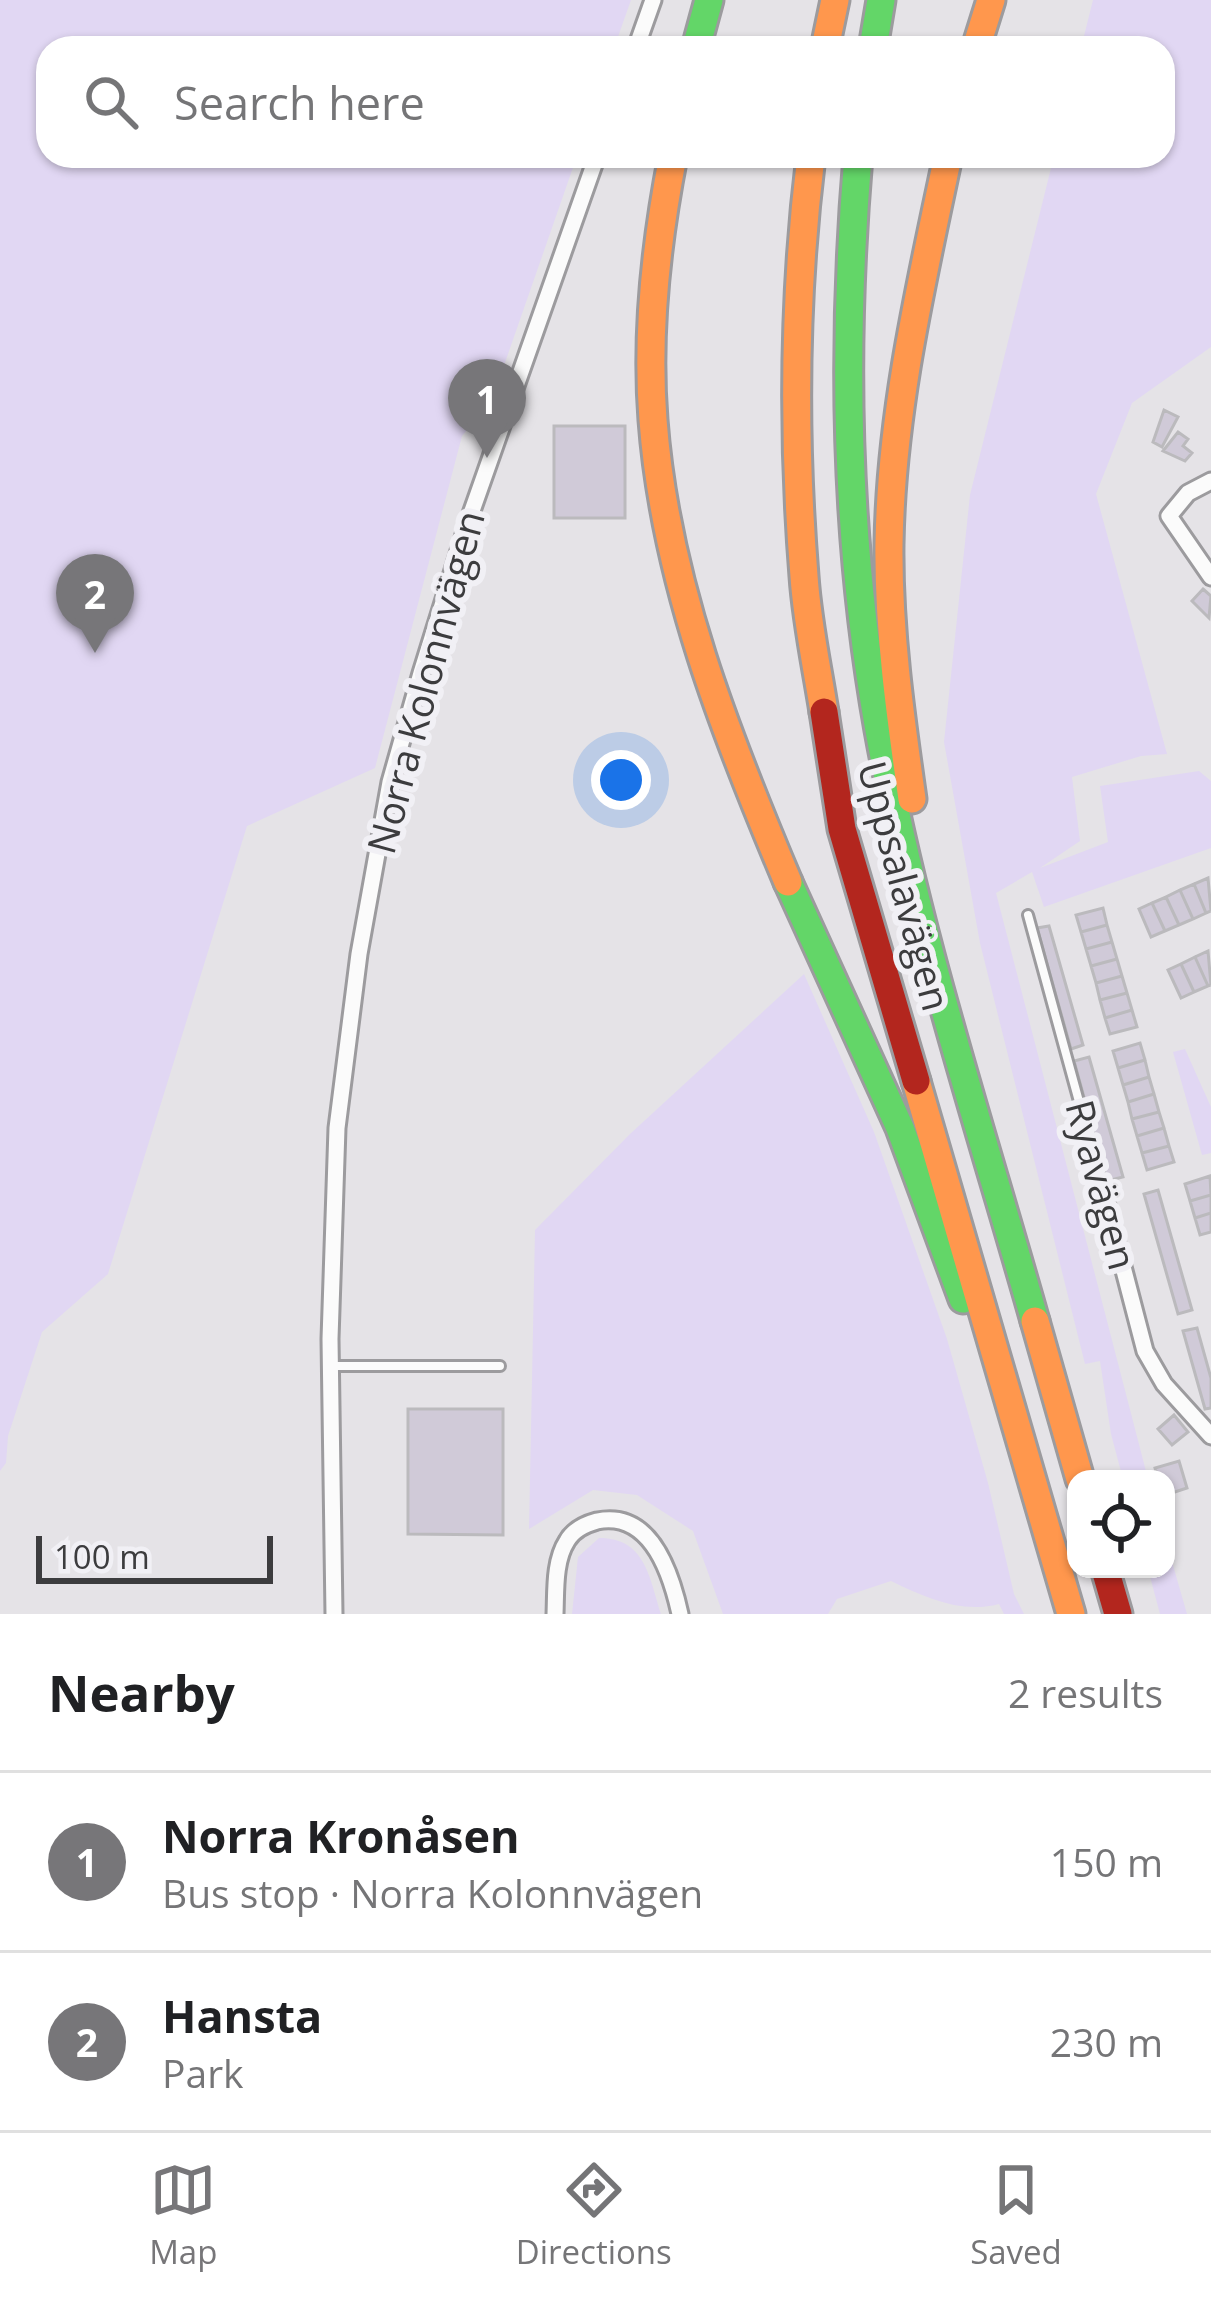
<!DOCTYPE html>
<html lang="en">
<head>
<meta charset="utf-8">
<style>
  body { margin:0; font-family:"Open Sans",sans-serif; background:#f2f2f2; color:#202124 }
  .controls { position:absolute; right:36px; bottom:36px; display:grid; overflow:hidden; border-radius:24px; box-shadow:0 3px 9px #0004 }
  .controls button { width:108px; height:108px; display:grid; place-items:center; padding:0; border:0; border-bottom:3px solid #e0e0e0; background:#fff; color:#202124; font:60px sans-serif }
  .scale { position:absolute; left:36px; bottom:30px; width:237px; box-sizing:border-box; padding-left:12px; border:6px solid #3c3c3e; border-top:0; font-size:33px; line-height:42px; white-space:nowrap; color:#3c3c3e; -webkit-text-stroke:9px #f1f0f5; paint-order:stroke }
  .you { position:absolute; left:621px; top:780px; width:42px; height:42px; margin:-30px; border:9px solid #fff; border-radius:50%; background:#1a73e8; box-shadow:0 0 0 18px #1a73e833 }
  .badge { display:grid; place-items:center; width:78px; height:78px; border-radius:50%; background:#777679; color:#fff; font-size:39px; font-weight:700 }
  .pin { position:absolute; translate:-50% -99px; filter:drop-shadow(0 3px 6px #0008) }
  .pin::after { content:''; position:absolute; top:63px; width:42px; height:36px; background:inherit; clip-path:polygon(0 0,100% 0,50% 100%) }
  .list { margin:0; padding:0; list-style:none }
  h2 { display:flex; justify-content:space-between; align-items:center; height:156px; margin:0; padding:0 48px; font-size:51px }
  h2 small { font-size:39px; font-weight:400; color:#757577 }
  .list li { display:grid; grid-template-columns:78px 1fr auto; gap:36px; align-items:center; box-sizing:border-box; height:180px; padding:0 48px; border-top:3px solid #e0e0e0 }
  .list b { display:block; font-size:45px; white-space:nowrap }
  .list p { margin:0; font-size:39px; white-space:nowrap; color:#757577 }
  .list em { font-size:39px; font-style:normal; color:#757577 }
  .icon { flex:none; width:66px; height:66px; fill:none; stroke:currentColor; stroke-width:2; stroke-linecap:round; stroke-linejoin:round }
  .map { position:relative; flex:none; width:1211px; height:1614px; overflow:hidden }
  .search { position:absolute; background:#fff; box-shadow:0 3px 9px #0004; left:36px; right:36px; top:36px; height:132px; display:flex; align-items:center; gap:30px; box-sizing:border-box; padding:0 42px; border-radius:36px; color:#757577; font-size:45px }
  .sheet { height:516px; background:#fff }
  nav { display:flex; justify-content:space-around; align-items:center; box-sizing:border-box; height:168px; border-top:3px solid #e0e0e0; background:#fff; font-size:33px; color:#757577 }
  nav a { display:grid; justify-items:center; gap:6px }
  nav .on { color:#777679 }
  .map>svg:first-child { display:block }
  .green { fill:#e1d7f3 }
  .building { fill:#d0cad8; stroke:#bbbabd; stroke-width:3 }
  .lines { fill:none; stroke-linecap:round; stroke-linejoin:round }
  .lane-casing { stroke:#9c9b9e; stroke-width:14 }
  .street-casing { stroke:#9c9b9e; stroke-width:21 }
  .fast-casing { stroke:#9c9b9e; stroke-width:33 }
  .slow-casing { stroke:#9c9b9e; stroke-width:33 }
  .jam-casing { stroke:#9c9b9e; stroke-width:33 }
  .lane { stroke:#fbfbfb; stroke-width:8 }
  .street { stroke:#fbfbfb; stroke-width:15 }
  .fast { stroke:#63d668; stroke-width:27 }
  .slow { stroke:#ff974d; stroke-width:27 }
  .jam { stroke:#b3261e; stroke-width:27 }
  .labels { text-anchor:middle; stroke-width:12; stroke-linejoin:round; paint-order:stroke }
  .street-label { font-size:39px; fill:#3c3c3e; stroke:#f1f0f5 }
</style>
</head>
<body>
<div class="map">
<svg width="1211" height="1614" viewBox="0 0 1211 1614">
  <rect width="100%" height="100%" fill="#e5e3e7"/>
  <path class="green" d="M0 0H631L614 48H48V156H577L492 400 462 436 375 768 247 826 108 1274 42 1332 8 1436 6 1463 0 1471Z
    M1093 0H1211V347L1132 403 1096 494 1167 754 1141 756 1072 777 1080 841 1040 868 1108 842 1100 786 1199 771 1211 781V848L1044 907 1032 872 996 893 1148 1479H1123L1111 1434 1100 1361 1085 1364 980 943 944 742 970 495 1054 156H1163V48H1081Z
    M804 974 874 1132 947 1339 988 1483 1014 1594 1024 1614H1004L999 1604C962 1614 926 1598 891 1581L837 1599 828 1614H723L693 1531 637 1495 593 1490 529 1529 535 1230 630 1134Z
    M1185 1049 1211 1107V1153L1202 1155 1173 1052Z
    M599 1538C645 1538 649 1576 661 1614H572L578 1557Z
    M1166 1541 1187 1614H1160L1148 1569H1166Z"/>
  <path class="building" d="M1164 410 1178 417 1162 447 1153 442Z
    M554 426H625V518H554Z
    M1178 432 1188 439 1183 446 1192 453 1185 461 1163 451Z
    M1203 589 1211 596 1209 618 1192 601Z
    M1208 878 1211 911 1206 913 1194 884Z
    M1194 884 1206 913 1193 919 1180 890Z
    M1180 890 1193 919 1179 925 1166 897Z
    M1166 897 1179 925 1165 931 1152 903Z
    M1152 903 1165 931 1151 937 1139 909Z
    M1103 908 1107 925 1081 932 1076 915Z
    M1107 925 1112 942 1086 949 1081 932Z
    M1049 926 1083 1045 1071 1049 1037 928Z
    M1112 942 1117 959 1091 966 1086 949Z
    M1208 951 1211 985 1208 986 1195 957Z
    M1195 957 1208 986 1194 992 1181 964Z
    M1117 959 1122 976 1096 983 1091 966Z
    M1181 964 1194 992 1181 998 1168 970Z
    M1122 976 1127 993 1100 1000 1096 983Z
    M1127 993 1132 1010 1105 1018 1100 1000Z
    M1132 1010 1137 1027 1110 1034 1105 1018Z
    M1140 1043 1145 1060 1118 1068 1113 1051Z
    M1089 1057 1123 1177 1107 1181 1074 1061Z
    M1145 1060 1149 1077 1123 1085 1118 1068Z
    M1149 1077 1154 1094 1128 1102 1123 1085Z
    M1154 1094 1159 1112 1132 1119 1128 1102Z
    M1159 1112 1164 1128 1137 1136 1132 1119Z
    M1164 1128 1169 1146 1142 1153 1137 1136Z
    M1169 1146 1174 1162 1147 1170 1142 1153Z
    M1210 1176 1211 1195 1190 1201 1185 1184Z
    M1158 1190 1192 1310 1178 1314 1144 1194Z
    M1211 1195V1213L1195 1218 1190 1201Z
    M1211 1213V1232L1200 1235 1195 1218Z
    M1197 1328 1211 1378V1408L1205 1409 1183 1331Z
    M408 1409H503V1535L408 1534Z
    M1174 1415 1188 1432 1172 1445 1158 1429Z
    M1179 1461 1187 1488 1166 1495V1479H1158L1155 1468Z"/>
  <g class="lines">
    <defs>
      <path id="lane" d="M1028 915 1104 1193
        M331 1366H500"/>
      <path id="street" d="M636 48 653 0
        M1211 481 1188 493 1169 516 1211 577
        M1104 1194 1145 1351 1164 1384 1211 1436
        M334 1614 330 1339 337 1128 359 954 390 782 421 673 467 525 597 156
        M555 1614C556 1591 554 1561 567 1541 573 1530 586 1524 597 1521 651 1510 671 1573 680 1614"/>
      <path id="fast" d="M696 48 709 0
        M873 48 881 0
        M858 156C842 347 845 540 879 730 915 930 980 1126 1035 1321
        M788 882 900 1128 963 1299"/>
      <path id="slow" d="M825 48 835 0
        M976 48 991 0
        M673 156C656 243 646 331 653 420 665 581 726 735 788 882
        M811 156C794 294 793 438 804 576 807 622 817 667 824 712
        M912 799C900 715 888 629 889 544 891 413 921 284 948 156
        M916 1081 1071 1614
        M1035 1321 1080 1479"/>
      <path id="jam" d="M824 712 842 829 916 1081
        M1105 1569 1118 1614"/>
    </defs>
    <use href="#lane" class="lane-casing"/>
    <use href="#street" class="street-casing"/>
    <use href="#fast" class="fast-casing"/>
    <use href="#slow" class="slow-casing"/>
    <use href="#jam" class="jam-casing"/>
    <use href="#lane" class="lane"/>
    <use href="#street" class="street"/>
    <use href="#fast" class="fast"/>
    <use href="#slow" class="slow"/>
    <use href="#jam" class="jam"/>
  </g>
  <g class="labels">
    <g class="street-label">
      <text transform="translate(426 682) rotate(-75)" y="14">Norra Kolonnvägen</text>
      <text transform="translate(904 886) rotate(75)" y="14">Uppsalavägen</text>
      <text transform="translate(1101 1185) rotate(75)" y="14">Ryavägen</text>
    </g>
  </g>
</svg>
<div class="controls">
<button><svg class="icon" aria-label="locate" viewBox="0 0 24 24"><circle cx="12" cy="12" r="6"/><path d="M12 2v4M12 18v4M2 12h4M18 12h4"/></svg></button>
</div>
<div class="scale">100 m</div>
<div class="you"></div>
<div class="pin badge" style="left:487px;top:458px">1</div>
<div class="pin badge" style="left:95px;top:653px">2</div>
<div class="search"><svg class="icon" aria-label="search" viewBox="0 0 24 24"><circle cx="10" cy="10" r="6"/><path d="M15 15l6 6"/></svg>Search here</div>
</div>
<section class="sheet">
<h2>Nearby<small>2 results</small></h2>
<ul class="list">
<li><span class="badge">1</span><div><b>Norra Kronåsen</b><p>Bus stop · Norra Kolonnvägen</p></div><em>150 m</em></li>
<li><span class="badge">2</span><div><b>Hansta</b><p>Park</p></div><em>230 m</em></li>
</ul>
</section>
<nav>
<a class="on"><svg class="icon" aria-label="map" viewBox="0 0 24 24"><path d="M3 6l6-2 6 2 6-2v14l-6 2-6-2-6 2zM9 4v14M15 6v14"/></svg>Map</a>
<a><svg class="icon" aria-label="directions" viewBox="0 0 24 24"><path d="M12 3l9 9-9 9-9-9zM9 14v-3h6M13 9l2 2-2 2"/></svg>Directions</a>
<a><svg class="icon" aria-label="saved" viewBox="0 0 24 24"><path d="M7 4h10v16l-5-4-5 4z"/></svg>Saved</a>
</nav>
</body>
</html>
